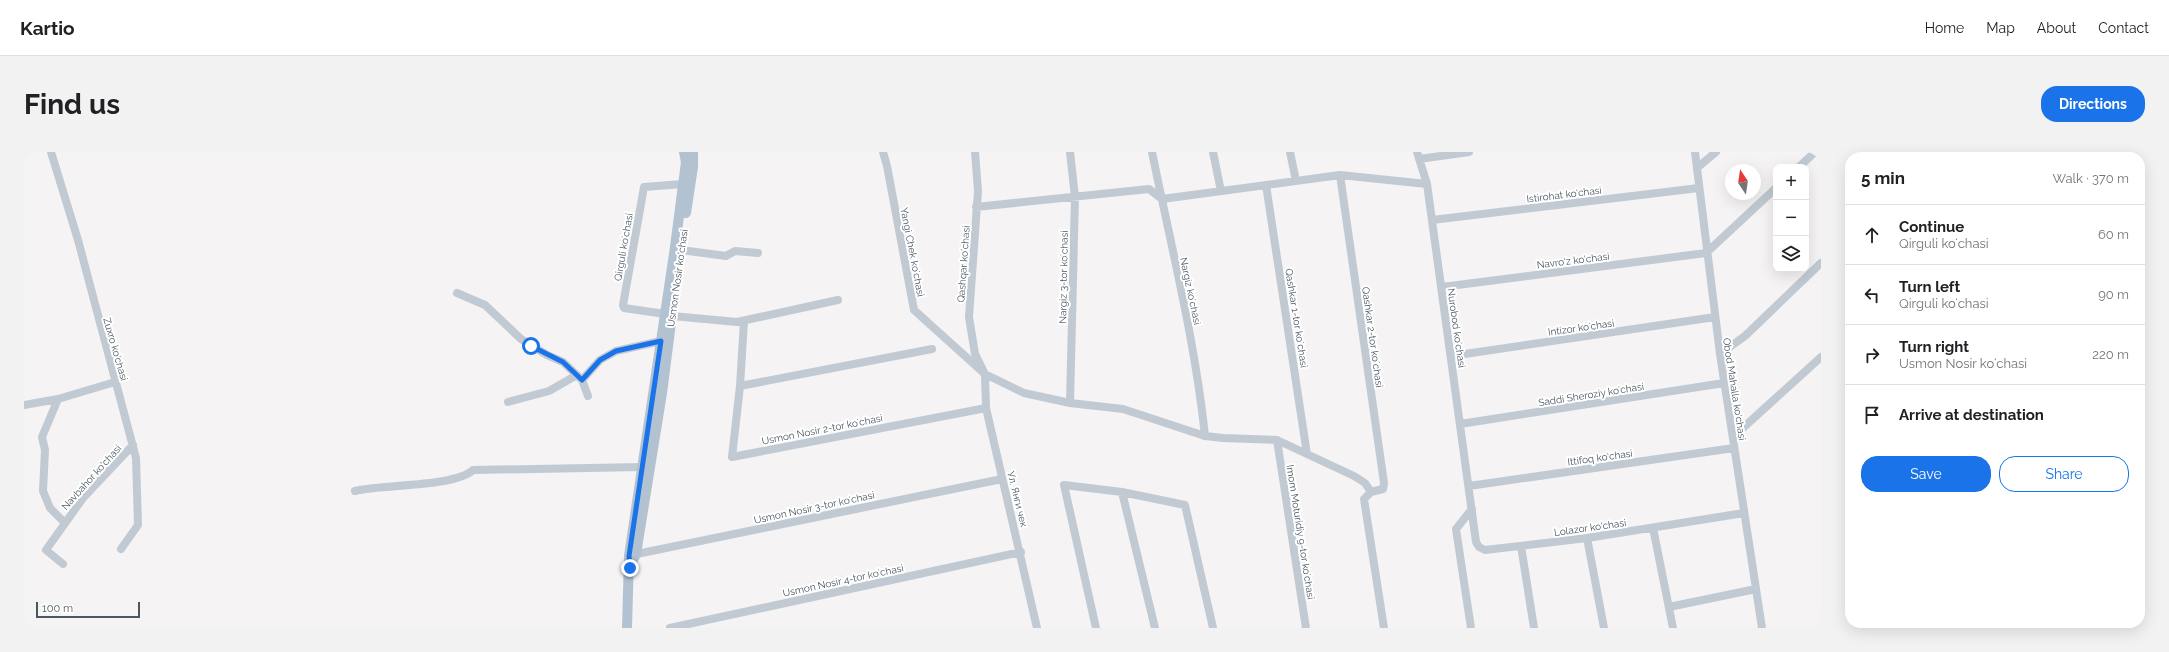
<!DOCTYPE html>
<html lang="en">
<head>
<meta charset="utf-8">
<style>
  body { margin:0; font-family:Raleway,sans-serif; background:#f2f2f2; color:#202124 }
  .controls { position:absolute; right:12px; top:12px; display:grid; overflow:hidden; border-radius:8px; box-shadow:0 4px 16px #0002 }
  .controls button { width:36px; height:36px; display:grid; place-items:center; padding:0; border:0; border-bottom:1px solid #e0e0e0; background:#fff; color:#202124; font:20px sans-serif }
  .compass { position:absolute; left:1701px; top:12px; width:36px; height:36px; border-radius:50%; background:#fff; box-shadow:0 4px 16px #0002; rotate:347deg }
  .scale { position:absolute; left:12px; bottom:10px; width:104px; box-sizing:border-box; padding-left:4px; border:2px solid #4a5661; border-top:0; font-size:11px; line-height:14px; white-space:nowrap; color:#4a5661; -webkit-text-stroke:3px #fff; paint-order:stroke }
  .stop { position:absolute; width:12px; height:12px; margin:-9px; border:3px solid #1a73e8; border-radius:50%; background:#fff }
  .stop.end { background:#1a73e8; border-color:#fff; box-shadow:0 1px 4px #0008 }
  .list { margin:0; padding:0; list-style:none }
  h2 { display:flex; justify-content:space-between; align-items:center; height:52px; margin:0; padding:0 16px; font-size:17px }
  h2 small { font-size:13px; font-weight:400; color:#757577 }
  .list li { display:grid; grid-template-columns:26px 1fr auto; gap:12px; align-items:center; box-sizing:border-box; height:60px; padding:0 16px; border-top:1px solid #e0e0e0 }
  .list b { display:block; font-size:15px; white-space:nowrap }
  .list p { margin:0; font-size:13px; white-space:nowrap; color:#757577 }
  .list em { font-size:13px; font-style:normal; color:#757577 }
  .actions { display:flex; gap:8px; padding:12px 16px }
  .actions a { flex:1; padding:9px 0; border:1px solid #1a73e8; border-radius:16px; text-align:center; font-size:14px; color:#1a73e8 }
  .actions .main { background:#1a73e8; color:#fff }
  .icon { flex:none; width:22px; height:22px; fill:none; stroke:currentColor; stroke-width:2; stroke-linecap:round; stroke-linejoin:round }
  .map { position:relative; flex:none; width:1797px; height:476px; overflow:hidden; border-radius:16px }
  header { display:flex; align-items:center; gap:24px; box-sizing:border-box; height:56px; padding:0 20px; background:#fff; border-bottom:1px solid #e0e0e0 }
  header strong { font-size:19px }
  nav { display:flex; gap:22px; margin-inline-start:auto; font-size:14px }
  .intro { display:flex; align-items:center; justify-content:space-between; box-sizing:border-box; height:96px; padding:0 24px }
  h1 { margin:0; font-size:28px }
  .button { padding:10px 18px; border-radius:16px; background:#1a73e8; color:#fff; font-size:14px; font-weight:700 }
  main { display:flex; gap:24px; padding:0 24px }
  aside { flex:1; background:#fff; border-radius:16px; box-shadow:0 4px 16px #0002 }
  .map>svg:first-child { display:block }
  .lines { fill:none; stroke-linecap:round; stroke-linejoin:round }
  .minor { stroke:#c1cad2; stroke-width:8 }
  .major { stroke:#b3c2d1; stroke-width:10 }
  .route { stroke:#1a73e8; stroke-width:5 }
  .labels { text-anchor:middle; stroke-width:4; stroke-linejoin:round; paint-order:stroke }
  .street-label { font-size:10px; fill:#4a5661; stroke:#fff }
</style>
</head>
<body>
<header>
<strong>Kartio</strong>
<nav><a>Home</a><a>Map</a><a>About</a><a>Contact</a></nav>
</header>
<div class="intro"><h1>Find us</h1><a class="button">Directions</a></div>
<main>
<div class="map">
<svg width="1797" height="476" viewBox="0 0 1797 476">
  <rect width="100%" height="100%" fill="#f5f3f3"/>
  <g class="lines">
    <path class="minor" d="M27 0 54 88 112 306 114 373 97 397
      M859 0 863 14 890 158 961 222 1000 241 1046 251 1099 257 1181 284 1199 286 1253 288 1330 324 1341 331 1347 340
      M951 0 954 39 945 165 951 202 961 222 962 256 1013 476
      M1128 0C1147 94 1171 188 1181 284
      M1189 0 1197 39
      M1266 0 1272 29
      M1393 0 1403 32 1452 390 1455 395 1461 398 1563 386 1720 361
      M1671 0 1696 202 1738 476
      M1395 7 1445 0
      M1775 15 1791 0
      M1673 16 1692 0
      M1316 23 1360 331 1359 337 1347 340
      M1242 33 1283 302
      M952 55 1125 37 1138 47 1316 23 1403 32
      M1408 68 1675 36
      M657 98 702 104 711 99 734 101
      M1418 135 1682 101 1752 36
      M433 141 461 153 497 187 523 203 539 210 558 228 576 208 592 199 637 189
      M641 162 600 156 599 153 620 35 659 32
      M648 164 713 170 814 148
      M720 169 716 234 708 305 962 256
      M1696 202 1721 184 1797 111
      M1427 204 1691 165
      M558 228 564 244
      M716 234 908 197
      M34 247 18 285 21 298 19 339 26 356 40 370
      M484 250 525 239 553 223
      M1046 251 1051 45 1046 0
      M0 253 34 247 91 230
      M1436 272 1700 231
      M1709 285 1797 205
      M1253 288 1282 476
      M1445 334 1710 296
      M331 339C359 332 431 335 449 318L618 315
      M1098 340 1131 476
      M1347 340 1340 347 1360 476
      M1629 376 1649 476
      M1563 386 1580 476
      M1497 394 1510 476
      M608 403 978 327
      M39 412 22 398 59 346 109 293
      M1645 455 1732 437
      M646 476 997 400
      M1072 476 1040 333 1098 340 1161 353 1189 476
      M1447 476 1432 377 1448 357"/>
    <path class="major" d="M662 61 669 15V0
      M606 414 612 402 638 241 650 147
      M603 476 605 404 651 95 662 10 660 0"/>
  </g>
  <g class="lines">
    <path class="route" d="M507 194 539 210 558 228 576 208 592 199 637 189 605 404 606 416"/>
  </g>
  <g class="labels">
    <g class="street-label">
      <text transform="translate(1540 42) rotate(-7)" y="4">Istirohat ko‘chasi</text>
      <text transform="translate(599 95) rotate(-80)" y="4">Qirguli koʻchasi</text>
      <text transform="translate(889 100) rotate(79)" y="4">Yangi Chek koʻchasi</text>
      <text transform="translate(1549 108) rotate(-7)" y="4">Navro‘z ko‘chasi</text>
      <text transform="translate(939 112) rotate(-86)" y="4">Qashqar koʻchasi</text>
      <text transform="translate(1039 125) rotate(-89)" y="4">Nargiz 3-tor koʻchasi</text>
      <text transform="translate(653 126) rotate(-82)" y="4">Usmon Nosir ko‘chasi</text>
      <text transform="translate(1167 139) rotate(78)" y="4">Nargiz koʻchasi</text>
      <text transform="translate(1273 166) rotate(81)" y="4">Qashkar 1-tor koʼchasi</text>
      <text transform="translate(1557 175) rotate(-8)" y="4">Intizor koʻchasi</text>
      <text transform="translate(1433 176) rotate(82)" y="4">Nurobod koʻchasi</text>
      <text transform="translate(1349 185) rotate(82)" y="4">Qashkar 2-tor koʼchasi</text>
      <text transform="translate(92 197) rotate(74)" y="4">Zuxro ko'chasi</text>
      <text transform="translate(1711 237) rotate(81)" y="4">Obod Mahalla ko‘chasi</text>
      <text transform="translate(1567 242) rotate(-9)" y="4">Saddi Sheroziy koʻchasi</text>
      <text transform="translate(798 277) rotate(-11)" y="4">Usmon Nosir 2-tor koʻchasi</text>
      <text transform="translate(1576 305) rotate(-8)" y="4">Ittifoq ko‘chasi</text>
      <text transform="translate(67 325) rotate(-48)" y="4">Navbahor ko'chasi</text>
      <text transform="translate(994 347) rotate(76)" y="4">Ул. Янги чек</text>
      <text transform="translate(790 355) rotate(-12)" y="4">Usmon Nosir 3-tor koʻchasi</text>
      <text transform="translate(1566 375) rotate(-8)" y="4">Lolazor ko‘chasi</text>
      <text transform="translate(1277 380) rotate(81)" y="4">Imom Moturidiy 9-tor koʻchasi</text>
      <text transform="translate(819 428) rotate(-12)" y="4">Usmon Nosir 4-tor koʻchasi</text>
    </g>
  </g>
</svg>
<div class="controls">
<button>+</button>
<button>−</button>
<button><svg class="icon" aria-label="layers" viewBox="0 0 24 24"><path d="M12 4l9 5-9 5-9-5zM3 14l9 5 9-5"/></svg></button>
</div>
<svg class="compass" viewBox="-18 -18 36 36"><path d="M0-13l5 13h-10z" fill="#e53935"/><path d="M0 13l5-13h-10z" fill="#757577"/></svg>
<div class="scale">100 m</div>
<div class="stop" style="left:507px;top:194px"></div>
<div class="stop end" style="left:606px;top:416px"></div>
</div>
<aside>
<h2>5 min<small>Walk · 370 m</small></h2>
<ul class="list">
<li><svg class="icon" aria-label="ahead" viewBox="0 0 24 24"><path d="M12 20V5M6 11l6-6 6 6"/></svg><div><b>Continue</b><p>Qirguli koʻchasi</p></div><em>60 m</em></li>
<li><svg class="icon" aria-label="left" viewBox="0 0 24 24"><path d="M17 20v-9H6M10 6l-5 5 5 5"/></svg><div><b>Turn left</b><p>Qirguli koʻchasi</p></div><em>90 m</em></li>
<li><svg class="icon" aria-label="right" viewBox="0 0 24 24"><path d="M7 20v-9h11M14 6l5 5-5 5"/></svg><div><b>Turn right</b><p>Usmon Nosir ko‘chasi</p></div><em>220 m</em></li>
<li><svg class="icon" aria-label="arrive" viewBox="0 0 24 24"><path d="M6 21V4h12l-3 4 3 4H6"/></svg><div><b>Arrive at destination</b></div></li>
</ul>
<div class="actions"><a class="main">Save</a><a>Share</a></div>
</aside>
</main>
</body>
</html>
